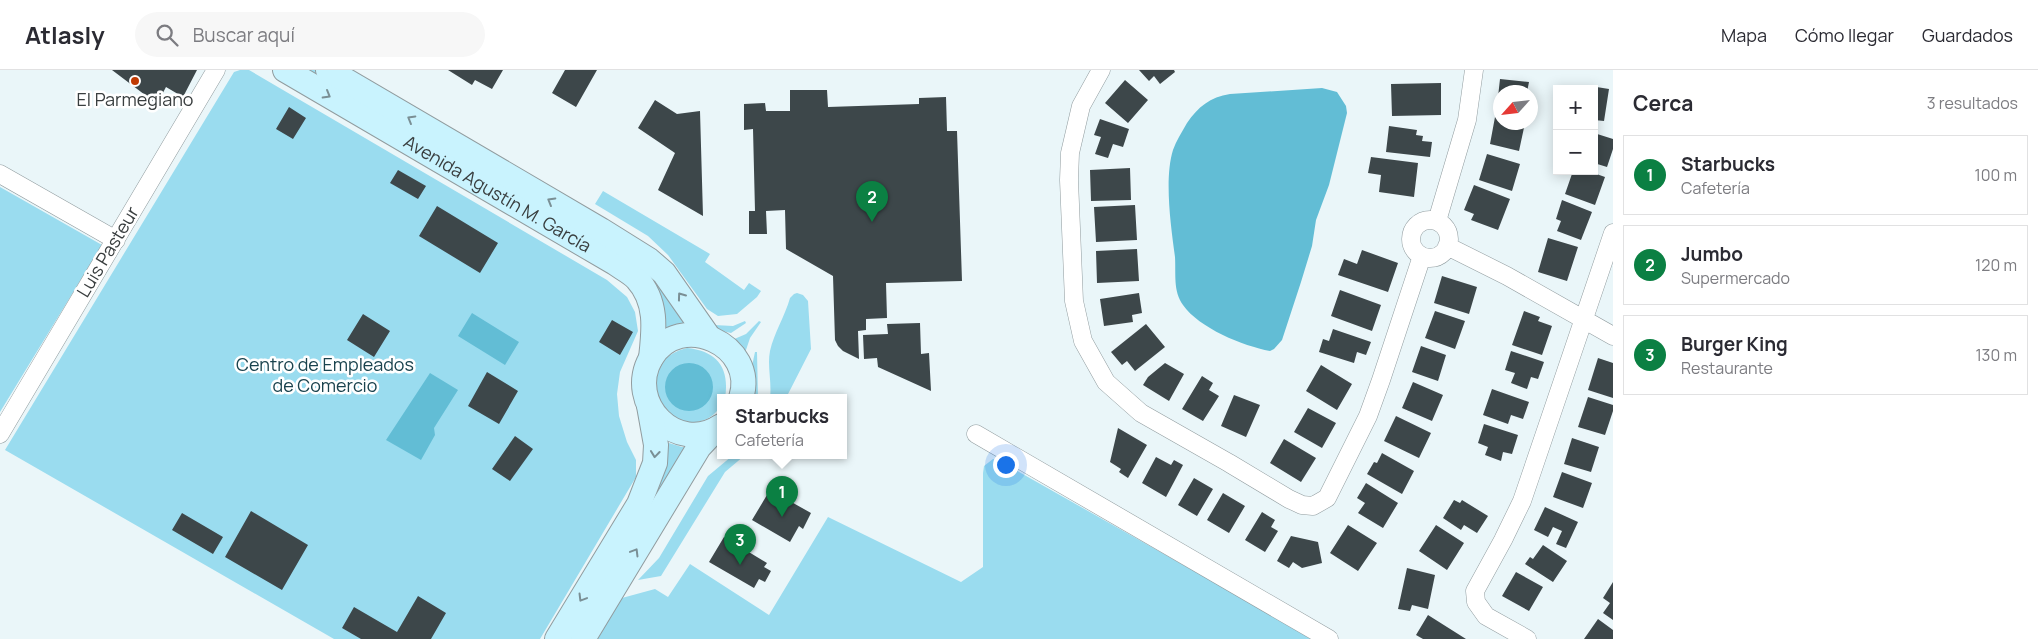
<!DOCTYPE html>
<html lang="es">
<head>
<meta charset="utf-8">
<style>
  body { margin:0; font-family:Manrope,sans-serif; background:#f7f7f7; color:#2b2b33 }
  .controls { position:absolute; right:15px; top:15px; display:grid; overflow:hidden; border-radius:0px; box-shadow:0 2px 12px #0003 }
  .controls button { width:45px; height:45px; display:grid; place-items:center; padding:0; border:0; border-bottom:1px solid #e1e1e2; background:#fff; color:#2b2b33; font:25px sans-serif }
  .compass { position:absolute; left:1493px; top:15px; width:45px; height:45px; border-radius:50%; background:#fff; box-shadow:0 2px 12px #0003; rotate:243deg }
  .you { position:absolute; left:1005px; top:394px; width:18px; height:18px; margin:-12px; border:4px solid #fff; border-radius:50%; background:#1a73e8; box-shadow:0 0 0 8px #1a73e833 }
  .badge { display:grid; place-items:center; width:32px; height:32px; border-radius:50%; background:#0b8043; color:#fff; font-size:16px; font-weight:700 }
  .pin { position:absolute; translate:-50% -41px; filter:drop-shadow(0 1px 2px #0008) }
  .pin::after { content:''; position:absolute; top:26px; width:18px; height:15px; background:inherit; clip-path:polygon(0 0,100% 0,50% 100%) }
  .popup { position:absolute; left:717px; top:324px; width:130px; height:65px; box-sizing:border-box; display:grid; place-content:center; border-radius:0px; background:#fff; filter:drop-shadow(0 1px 4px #0005); font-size:16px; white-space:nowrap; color:#7c7c81 }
  .popup b { font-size:19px; color:#2b2b33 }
  .popup::after { content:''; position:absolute; left:50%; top:100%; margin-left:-10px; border:10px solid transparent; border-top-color:#fff }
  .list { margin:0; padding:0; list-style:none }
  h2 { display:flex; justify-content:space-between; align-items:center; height:65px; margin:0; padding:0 20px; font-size:21px }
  h2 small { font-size:16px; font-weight:400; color:#7c7c81 }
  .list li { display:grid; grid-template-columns:32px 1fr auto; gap:15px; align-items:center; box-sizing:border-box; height:80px; margin:0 10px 10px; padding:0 10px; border:1px solid #e1e1e2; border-radius:0px }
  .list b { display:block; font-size:19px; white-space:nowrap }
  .list p { margin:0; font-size:16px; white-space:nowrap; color:#7c7c81 }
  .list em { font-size:16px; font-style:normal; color:#7c7c81 }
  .icon { flex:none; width:28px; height:28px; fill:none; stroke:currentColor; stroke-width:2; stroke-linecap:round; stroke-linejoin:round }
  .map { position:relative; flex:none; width:1613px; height:569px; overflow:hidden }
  header { display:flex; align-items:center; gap:30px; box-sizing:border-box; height:70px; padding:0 25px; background:#fff; border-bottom:1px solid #e1e1e2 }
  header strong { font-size:24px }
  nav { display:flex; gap:28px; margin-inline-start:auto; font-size:18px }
  .search { width:350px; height:45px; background:#f7f7f7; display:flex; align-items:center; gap:12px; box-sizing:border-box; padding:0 18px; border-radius:28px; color:#7c7c81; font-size:19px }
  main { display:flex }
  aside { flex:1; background:#fff }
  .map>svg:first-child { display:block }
  .green { fill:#9adcef }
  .water { fill:#62bdd5 }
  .building { fill:#3d474a }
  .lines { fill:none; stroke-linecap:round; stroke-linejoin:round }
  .minor-casing { stroke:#919c9f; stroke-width:19 }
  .secondary-casing { stroke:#919c9f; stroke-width:26 }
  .minor { stroke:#fff; stroke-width:18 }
  .secondary { stroke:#c9f3fe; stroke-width:24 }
  .oneway { stroke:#7a8f95 }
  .poi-dot { fill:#c13a03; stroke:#fff; stroke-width:2 }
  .labels { text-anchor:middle; stroke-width:5; stroke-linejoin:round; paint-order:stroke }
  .poi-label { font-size:18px; fill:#393e3f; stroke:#fff }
  .street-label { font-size:18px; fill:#393e3f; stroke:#fff }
  .park-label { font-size:18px; fill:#1a434e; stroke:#fff }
</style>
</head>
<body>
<header>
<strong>Atlasly</strong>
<div class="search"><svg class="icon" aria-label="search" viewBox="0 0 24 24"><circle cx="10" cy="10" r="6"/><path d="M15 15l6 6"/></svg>Buscar aquí</div>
<nav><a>Mapa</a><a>Cómo llegar</a><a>Guardados</a></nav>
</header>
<main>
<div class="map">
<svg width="1613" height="569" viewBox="0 0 1613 569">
  <rect width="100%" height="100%" fill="#eaf6f9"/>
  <path class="green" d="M240 0H249L607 210 627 227 635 242 638 261 620 302 617 324 619 346 627 372 636 390V407L540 569H334L5 380 234 2Z
    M306 0H317L651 202 688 254 664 259 658 225Z
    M0 117 102 175 0 342Z
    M603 121 710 184 705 192 744 220 749 213 761 221 757 227 737 244 718 246 707 239 668 185 648 166 595 134Z
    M797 223 803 225 808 231 811 279 786 328H770C772 312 767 296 770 281 774 263 785 246 790 228L794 224Z
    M745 251 746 253 731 263 713 259 714 255 733 256Z
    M759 251 761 252 750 268 744 286 732 270 746 264Z
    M687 278C717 281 730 298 725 328H721C721 338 716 344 707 349 658 370 627 293 687 278Z
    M755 282H757L758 328H754L752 296Z
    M669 373 682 377H691L575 569H568L654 428 662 407 667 374Z
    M732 386H744L725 402 661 506 638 510 659 488 708 406Z
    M993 389 998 390 1314 569H592L610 540 622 528 655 519 668 527 690 494 769 545 828 447 961 512 983 497V403L984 396Z"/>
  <path class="water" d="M1322 18 1337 22 1346 36 1347 43 1329 115 1316 150 1312 176 1301 212 1282 270 1274 279 1270 281C1243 276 1199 258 1183 235 1173 221 1176 204 1175 187 1171 157 1164 109 1173 80 1176 71 1182 62 1187 53 1198 37 1210 27 1230 24Z
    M472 243 519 272 505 295 458 266Z
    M665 317a24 24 0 1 1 48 0a24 24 0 1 1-48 0Z
    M430 303 458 320 434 358 435 365 421 390 386 370Z"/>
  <path class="building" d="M112 0H197L183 27 166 17 157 34Z
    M448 0H503L492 19 475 10 472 15Z
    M565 0H597L576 37 552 23Z
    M1139 0H1174L1175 2 1160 14 1154 6 1149 11Z
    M1500 9 1529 12 1527 22H1500V36H1497Z
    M1125 10 1148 30 1128 53 1105 33Z
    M1441 13V45L1392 46 1391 14Z
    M1584 15 1609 19 1604 51 1594 50V19H1583Z
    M790 20H827L828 37 919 34V28L946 27 947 61H957L962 211 886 213 887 248 866 249V260L858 261 859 289 843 281 838 276 835 270 833 206 786 179 785 140 766 141 767 164H749V141H755L753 59 744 60V34L765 33 766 41H790Z
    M655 30 677 44 700 41 703 146 658 120 675 83 638 58Z
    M289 37 306 48 293 69 276 59Z
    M1495 47 1500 48V52L1525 53 1519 81 1490 74Z
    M1100 49 1129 59 1123 77 1113 74 1108 88 1095 84 1101 67 1094 65Z
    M1389 56 1417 60 1416 65 1423 66 1422 71 1432 72 1430 87 1386 82Z
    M1594 63 1613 69V79L1607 97 1594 93Z
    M1487 84 1520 94 1512 121 1479 110Z
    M1371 87 1418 93 1414 127 1379 122 1381 105 1368 103Z
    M1130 98 1131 130 1091 131 1090 100Z
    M398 100 426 116 418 129 390 113Z
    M1573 101H1588L1605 107 1595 135 1565 124Z
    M1474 115 1510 129 1498 160 1471 150 1474 144 1464 140Z
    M1562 130 1592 142 1581 170 1557 161 1561 151 1556 149Z
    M1135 135 1137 170 1096 172 1094 137Z
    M437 136 498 173 480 203 419 166Z
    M1548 168 1578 177 1567 211 1538 202Z
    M1137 179 1139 211 1097 213 1096 181Z
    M1362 180 1398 193 1388 222 1338 205 1344 189 1357 194Z
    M1442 206 1477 217 1469 244 1434 233Z
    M1340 220 1381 235 1372 261 1331 246Z
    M1139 223 1142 243 1132 245 1133 252 1104 256 1100 229Z
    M1435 241 1465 251 1455 279 1425 268Z
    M1524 241 1540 247 1538 251 1552 256 1542 285 1512 275Z
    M363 244 390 261 374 287 347 270Z
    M612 250 633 262 620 285 599 272Z
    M920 253 921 284 929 283 931 321 878 297 877 288 864 289 863 265 888 264 887 254Z
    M1146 254 1165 277 1135 301 1127 291 1122 295 1111 282Z
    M1333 259 1371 272 1366 285 1357 282 1354 293 1319 282 1323 269 1329 271Z
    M1421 276 1446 285 1438 311 1412 302Z
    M1511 281 1544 292 1538 309 1531 307 1527 319 1511 313 1515 303 1505 300Z
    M1598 288 1613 293V328L1588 320Z
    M1165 293 1184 304 1169 331 1143 315 1148 307Z
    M1321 295 1352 314 1337 340 1306 321Z
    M487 302 518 321 499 354 468 336Z
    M1202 306 1213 313 1209 320 1219 326 1203 351 1182 339Z
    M1413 312 1443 325 1432 351 1402 338Z
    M1492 319 1529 332 1523 349 1511 345 1508 354 1483 345Z
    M1234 325 1260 335 1246 367 1221 356Z
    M1588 327 1613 335V341L1605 365 1578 357Z
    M1308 338 1336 353 1322 378 1294 362Z
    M1396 346 1431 363 1419 388 1384 371Z
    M1484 354 1518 365 1512 384 1503 382 1501 391 1485 385 1488 377 1478 373Z
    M1118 358 1147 375 1128 408 1119 402 1121 399 1110 392Z
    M515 366 533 379 510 411 492 399Z
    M1572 368 1599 377 1591 402 1564 394Z
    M1284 369 1316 388 1301 412 1270 393Z
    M1382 383 1414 401 1402 424 1367 404 1374 392 1377 393Z
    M1156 387 1171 395 1174 390 1183 395 1166 427 1142 413Z
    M1562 402 1592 413 1583 438 1553 427Z
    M1194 408 1213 419 1197 446 1178 435Z
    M1366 413 1398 433 1383 458 1358 443 1365 433 1357 428Z
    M770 420 811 443 803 459 799 456 790 472 752 450Z
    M1223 423 1245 436 1229 463 1207 450Z
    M1454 430 1460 433 1462 430 1488 446 1477 463 1464 455 1461 460 1443 448Z
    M1545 437 1578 452 1566 478 1556 474 1562 461 1553 457 1548 467 1534 460Z
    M251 441 308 475 282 520 225 487Z
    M1262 442 1275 450 1271 457 1278 461 1265 482 1245 470Z
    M182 443 223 467 213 484 172 460Z
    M1348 455 1377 473 1358 501 1330 483Z
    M1436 455 1464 473 1447 500 1419 481Z
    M1291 466 1318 472 1322 493 1302 498 1293 492 1289 498 1277 491Z
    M724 467 767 493 764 497 771 501 765 512 759 509 754 518 709 492Z
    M1543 475 1567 491 1553 512 1525 494 1530 487 1533 489Z
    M1407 498 1435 505 1428 539 1412 535 1410 541 1398 539Z
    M1516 502 1543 517 1529 541 1502 526Z
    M1613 512V550L1603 543 1610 533 1603 528Z
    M418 526 446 543 431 569H361L342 558 354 537 397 562Z
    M1428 545 1466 569H1423L1416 565Z
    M1598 549 1613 560V569H1584Z"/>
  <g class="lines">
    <defs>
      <path id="minor" d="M1101 0 1081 36 1070 83 1069 110 1074 231 1083 271 1106 312 1141 343 1229 393 1289 429 1302 435 1313 436 1327 428 1368 346 1381 310 1422 186
        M0 104 116 170
        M1411 169a19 19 0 1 1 38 0a19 19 0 1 1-38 0Z
        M1437 151 1467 50 1474 0
        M1447 176 1507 206 1613 266
        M0 364 216 0
        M976 364 1329 569
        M1527 569 1486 546 1476 532 1475 521 1503 470 1522 431 1613 163"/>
      <g id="secondary">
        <path id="s1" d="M285 0 615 193C622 198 632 203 637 209 658 232 654 261 651 288"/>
        <path d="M328 0 601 160 649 190 664 203 708 266"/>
        <path d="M721 356C677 386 625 333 651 288 680 239 758 275 741 328"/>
        <path d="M557 569 639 434 655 393 656 375 649 336"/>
        <path d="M583 569 699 377 715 360"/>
      </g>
    </defs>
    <use href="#minor" class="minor-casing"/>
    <use href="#secondary" class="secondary-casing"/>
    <use href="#minor" class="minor"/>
    <use href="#secondary" class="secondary"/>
  </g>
  <defs><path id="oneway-chevron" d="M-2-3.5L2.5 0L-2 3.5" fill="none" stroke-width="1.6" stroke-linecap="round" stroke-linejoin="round" transform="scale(1.25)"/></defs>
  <g class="oneway">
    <use href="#oneway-chevron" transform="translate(327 25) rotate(30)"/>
    <use href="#oneway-chevron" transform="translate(411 49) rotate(-150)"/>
    <use href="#oneway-chevron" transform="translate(551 131) rotate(-150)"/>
    <use href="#oneway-chevron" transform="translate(681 226) rotate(-126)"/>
    <use href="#oneway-chevron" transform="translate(655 384) rotate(96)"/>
    <use href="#oneway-chevron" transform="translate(635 482) rotate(-59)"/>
    <use href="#oneway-chevron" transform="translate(582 528) rotate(121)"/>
  </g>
  <circle class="poi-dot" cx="135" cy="11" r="5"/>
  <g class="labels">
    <g class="poi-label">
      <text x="135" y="36">El Parmegiano</text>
    </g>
    <g class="street-label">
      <text dy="6" stroke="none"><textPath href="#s1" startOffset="246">Avenida Agustín M. García</textPath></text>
      <text transform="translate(108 182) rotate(-59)" y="6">Luis Pasteur</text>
    </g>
    <g class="park-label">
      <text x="325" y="301">Centro de Empleados<tspan x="325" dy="21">de Comercio</tspan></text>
    </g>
  </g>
</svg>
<div class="controls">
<button>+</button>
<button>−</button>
</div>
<svg class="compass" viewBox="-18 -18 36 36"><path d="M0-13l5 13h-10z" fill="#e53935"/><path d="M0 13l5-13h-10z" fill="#7c7c81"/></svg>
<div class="you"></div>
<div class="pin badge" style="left:782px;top:447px">1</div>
<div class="popup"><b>Starbucks</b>Cafetería</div>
<div class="pin badge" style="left:872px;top:152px">2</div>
<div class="pin badge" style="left:740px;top:495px">3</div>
</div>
<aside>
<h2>Cerca<small>3 resultados</small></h2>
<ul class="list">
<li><span class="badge">1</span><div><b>Starbucks</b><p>Cafetería</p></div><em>100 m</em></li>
<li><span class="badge">2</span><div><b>Jumbo</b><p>Supermercado</p></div><em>120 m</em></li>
<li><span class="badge">3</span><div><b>Burger King</b><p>Restaurante</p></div><em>130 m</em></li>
</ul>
</aside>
</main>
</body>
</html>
